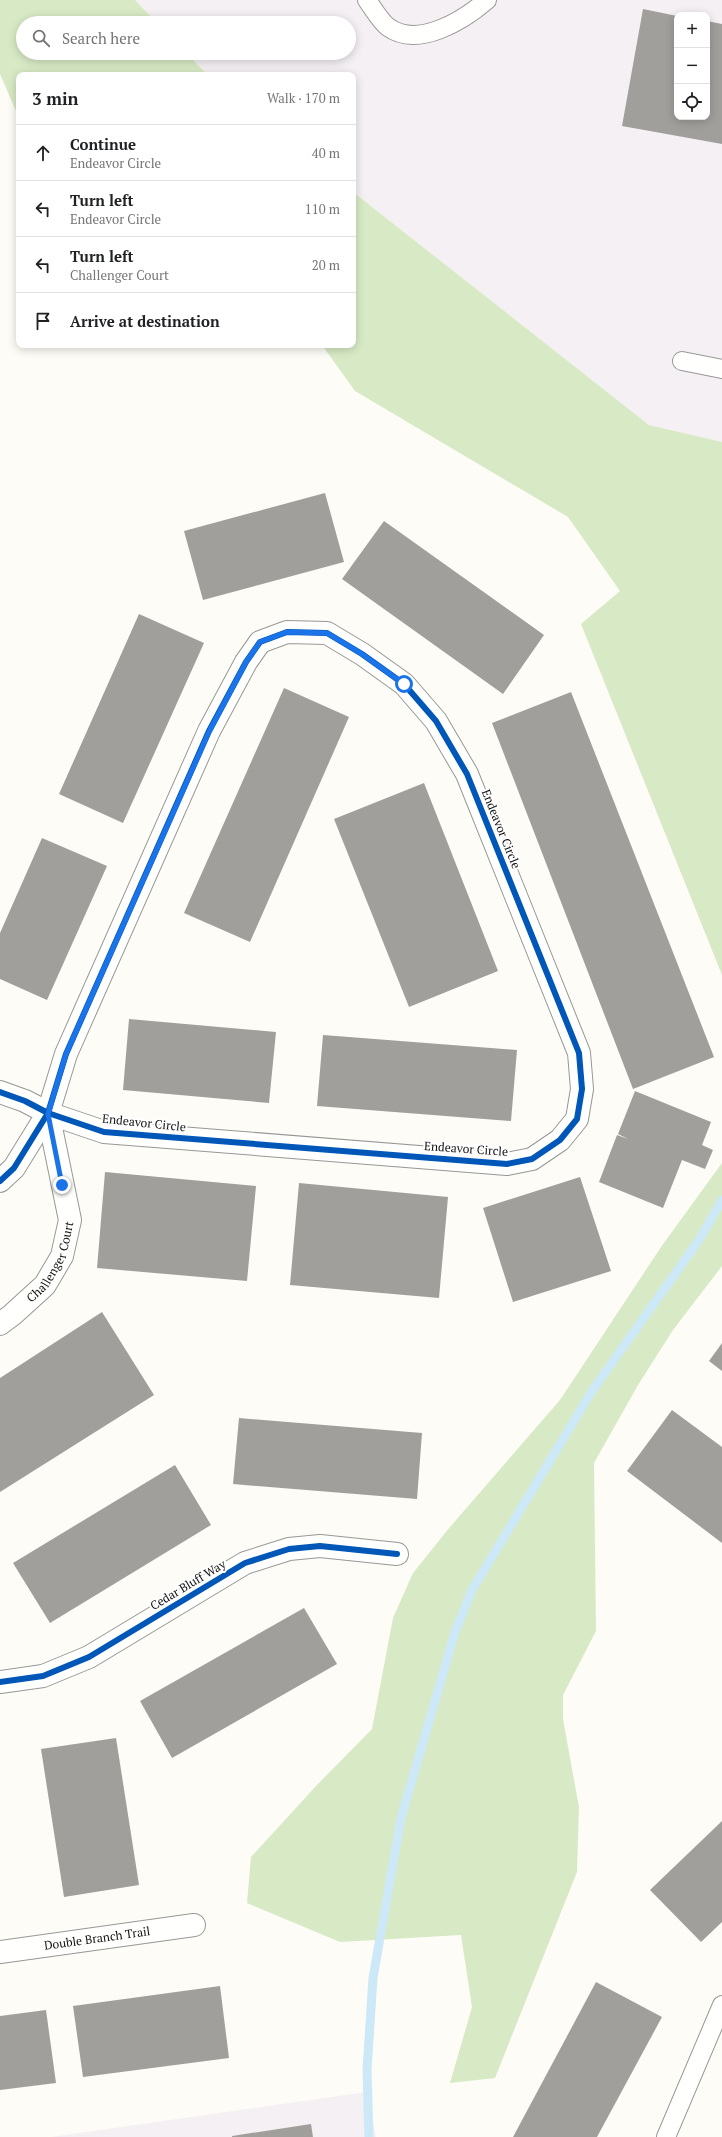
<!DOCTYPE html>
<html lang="en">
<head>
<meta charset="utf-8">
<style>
  body { margin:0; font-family:"PT Serif",serif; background:#f6f6f6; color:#202124 }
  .controls { position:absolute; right:12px; top:12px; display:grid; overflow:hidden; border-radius:8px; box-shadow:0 2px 10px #0003 }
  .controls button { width:36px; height:36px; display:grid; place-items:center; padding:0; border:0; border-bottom:1px solid #e0e0e0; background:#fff; color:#202124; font:20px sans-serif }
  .stop { position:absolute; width:12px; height:12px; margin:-9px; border:3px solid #1a73e8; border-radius:50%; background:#fff }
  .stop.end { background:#1a73e8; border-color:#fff; box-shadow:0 1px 4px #0008 }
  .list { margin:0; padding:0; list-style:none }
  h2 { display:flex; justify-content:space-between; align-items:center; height:52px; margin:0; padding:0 16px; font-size:17px }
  h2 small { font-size:13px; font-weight:400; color:#757577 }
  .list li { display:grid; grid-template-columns:26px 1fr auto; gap:12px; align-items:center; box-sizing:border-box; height:56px; padding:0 16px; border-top:1px solid #e0e0e0 }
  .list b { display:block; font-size:15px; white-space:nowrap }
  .list p { margin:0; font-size:13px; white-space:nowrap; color:#757577 }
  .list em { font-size:13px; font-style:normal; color:#757577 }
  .icon { flex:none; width:22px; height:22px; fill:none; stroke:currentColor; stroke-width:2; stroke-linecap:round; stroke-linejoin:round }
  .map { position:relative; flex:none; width:722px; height:2137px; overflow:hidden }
  .search { position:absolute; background:#fff; box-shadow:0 2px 10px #0003; left:16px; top:16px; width:340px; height:44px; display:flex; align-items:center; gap:10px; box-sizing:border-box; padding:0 14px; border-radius:22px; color:#757577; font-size:15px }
  .panel { position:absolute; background:#fff; box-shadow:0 2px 10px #0003; left:16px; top:72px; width:340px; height:276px; border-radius:8px }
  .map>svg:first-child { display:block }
  .industrial { fill:#f5f0f3; fill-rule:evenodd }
  .forest { fill:#d8eac5 }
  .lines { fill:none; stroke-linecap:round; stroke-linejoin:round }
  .stream { stroke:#cde8f7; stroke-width:9 }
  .building { fill:#a19f9c }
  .lane-casing { stroke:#979795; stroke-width:20 }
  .street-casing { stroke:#979795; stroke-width:24 }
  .lane { stroke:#fffffe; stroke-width:18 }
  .street { stroke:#fffffe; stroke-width:22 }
  .cycleway-casing { stroke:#fff; stroke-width:8 }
  .cycleway { stroke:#0057b8; stroke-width:6 }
  .route { stroke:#1a73e8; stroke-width:5 }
  .labels { text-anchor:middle; stroke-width:4; stroke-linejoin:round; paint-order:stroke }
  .street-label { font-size:12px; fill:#111; stroke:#fff }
</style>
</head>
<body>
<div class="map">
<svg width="722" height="2137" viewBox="0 0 722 2137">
  <rect width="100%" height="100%" fill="#fdfcf7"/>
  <path class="industrial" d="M135 0H722V442L649 425 353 192V75H208L186 53H349V23H157ZM677 15H707V117H677Z
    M367 2092 376 2137H51Z"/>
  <path class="forest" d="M0 0H135L157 23H23V53H186L208 75H19V118L0 74Z
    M353 192 649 425 722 442V975L581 624 620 591 568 517 355 391 322 345H353Z
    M722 1163V1266L673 1330 638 1385 594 1463 596 1631 563 1695V1719L579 1807 577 1872 495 2078 450 2083 472 2007 461 1935 340 1942 247 1903 251 1857 316 1786 372 1729 393 1618 413 1573 450 1527 560 1400 661 1247Z"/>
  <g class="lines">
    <path class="stream" d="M369 2137 367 2070 373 1978 401 1818 455 1632 472 1590 592 1391 699 1240 722 1200"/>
  </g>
  <path class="building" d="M643 9 677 16V117H707V21L722 24V144L622 126Z
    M325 493 344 562 203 600 184 531Z
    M384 521 544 635 503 694 342 579Z
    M139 614 204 643 123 823 59 794Z
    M284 688 349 717 250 942 184 913Z
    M571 692 714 1057 633 1089 492 723Z
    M424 783 498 971 409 1007 334 819Z
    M42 838 107 866 47 1000 0 979V933Z
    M129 1019 276 1032 269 1103 123 1090Z
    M323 1035 517 1050 511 1121 317 1106Z
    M635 1091 711 1122 702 1145 713 1150 705 1169 682 1160 663 1208 599 1182 617 1135 628 1139 618 1134Z
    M105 1172 256 1186 247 1281 97 1268Z
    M580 1177 611 1271 513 1302 483 1208Z
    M299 1183 448 1197 439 1298 290 1285Z
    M102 1312 154 1395 0 1492V1378Z
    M722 1343V1371L709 1361Z
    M672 1410 722 1447V1543L627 1471Z
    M239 1418 422 1433 417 1499 233 1484Z
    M175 1465 211 1525 50 1623 13 1563Z
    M304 1608 337 1664 172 1758 140 1701Z
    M116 1738 139 1885 64 1897 41 1749Z
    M722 1821V1922L701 1942 650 1890Z
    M596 1982 662 2017 597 2137H513Z
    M220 1986 229 2058 83 2077 73 2006Z
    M46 2010 56 2083 0 2090V2016Z
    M311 2124 313 2137H232V2136Z"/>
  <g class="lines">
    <defs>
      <path id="lane" d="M367 0C373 8 380 21 388 27 418 49 464 20 487 0
        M682 361 722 369
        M666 2137 722 2005"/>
      <g id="street">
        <path d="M0 1092 25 1101 48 1113 104 1132 507 1164 532 1159 560 1140 577 1119 582 1089 579 1053 467 774 436 721 404 684 362 654 327 633 287 632 260 642 246 662 209 731 66 1054 48 1113 14 1168 0 1181"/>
        <path id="s1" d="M0 1324 12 1315 45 1285 62 1256 70 1220 48 1113"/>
        <path d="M0 1682 43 1676 89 1657 245 1563 289 1549 320 1546 397 1554"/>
        <path id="s2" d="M0 1952 194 1925"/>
      </g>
    </defs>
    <use href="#lane" class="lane-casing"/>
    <use href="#street" class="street-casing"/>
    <use href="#lane" class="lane"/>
    <use href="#street" class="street"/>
    <defs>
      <path id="cycleway" d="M0 1092 25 1101 48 1113 104 1132 507 1164 532 1159 560 1140 577 1119 582 1089 579 1053 467 774 436 721 404 684 362 654 327 633 287 632 260 642 246 662 209 731 66 1054 48 1113 14 1168 0 1181
        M0 1682 43 1676 89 1657 245 1563 289 1549 320 1546 397 1554"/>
    </defs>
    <use href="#cycleway" class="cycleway-casing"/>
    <use href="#cycleway" class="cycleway"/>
  </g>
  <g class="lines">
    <path class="route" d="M62 1185 48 1114 66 1054 209 732 246 662 260 642 287 632 327 633 362 654 404 684"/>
  </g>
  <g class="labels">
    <g class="street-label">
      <text transform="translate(501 829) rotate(68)" y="4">Endeavor Circle</text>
      <text transform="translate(144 1123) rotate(6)" y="4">Endeavor Circle</text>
      <text transform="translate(466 1149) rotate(4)" y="4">Endeavor Circle</text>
      <text dy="4" stroke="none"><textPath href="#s1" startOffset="83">Challenger Court</textPath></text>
      <text transform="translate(188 1585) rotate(-31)" y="4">Cedar Bluff Way</text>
      <text dy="4" stroke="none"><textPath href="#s2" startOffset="98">Double Branch Trail</textPath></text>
    </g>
  </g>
</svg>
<div class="controls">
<button>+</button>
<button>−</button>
<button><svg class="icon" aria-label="locate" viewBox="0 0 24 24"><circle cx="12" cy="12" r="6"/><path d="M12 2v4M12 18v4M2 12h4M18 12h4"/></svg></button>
</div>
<div class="stop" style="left:404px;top:684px"></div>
<div class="stop end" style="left:62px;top:1185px"></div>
<div class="search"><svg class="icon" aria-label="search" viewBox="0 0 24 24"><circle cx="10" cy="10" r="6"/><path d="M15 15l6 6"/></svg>Search here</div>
<section class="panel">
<h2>3 min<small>Walk · 170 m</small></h2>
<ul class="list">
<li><svg class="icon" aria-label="ahead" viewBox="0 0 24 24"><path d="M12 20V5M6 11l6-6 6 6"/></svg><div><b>Continue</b><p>Endeavor Circle</p></div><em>40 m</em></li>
<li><svg class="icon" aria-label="left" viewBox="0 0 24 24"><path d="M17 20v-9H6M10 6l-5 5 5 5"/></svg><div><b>Turn left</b><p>Endeavor Circle</p></div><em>110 m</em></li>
<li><svg class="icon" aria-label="left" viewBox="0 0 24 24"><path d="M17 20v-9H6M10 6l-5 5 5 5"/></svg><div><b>Turn left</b><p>Challenger Court</p></div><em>20 m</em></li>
<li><svg class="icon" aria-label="arrive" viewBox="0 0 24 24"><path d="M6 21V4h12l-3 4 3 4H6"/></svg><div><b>Arrive at destination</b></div></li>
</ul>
</section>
</div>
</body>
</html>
